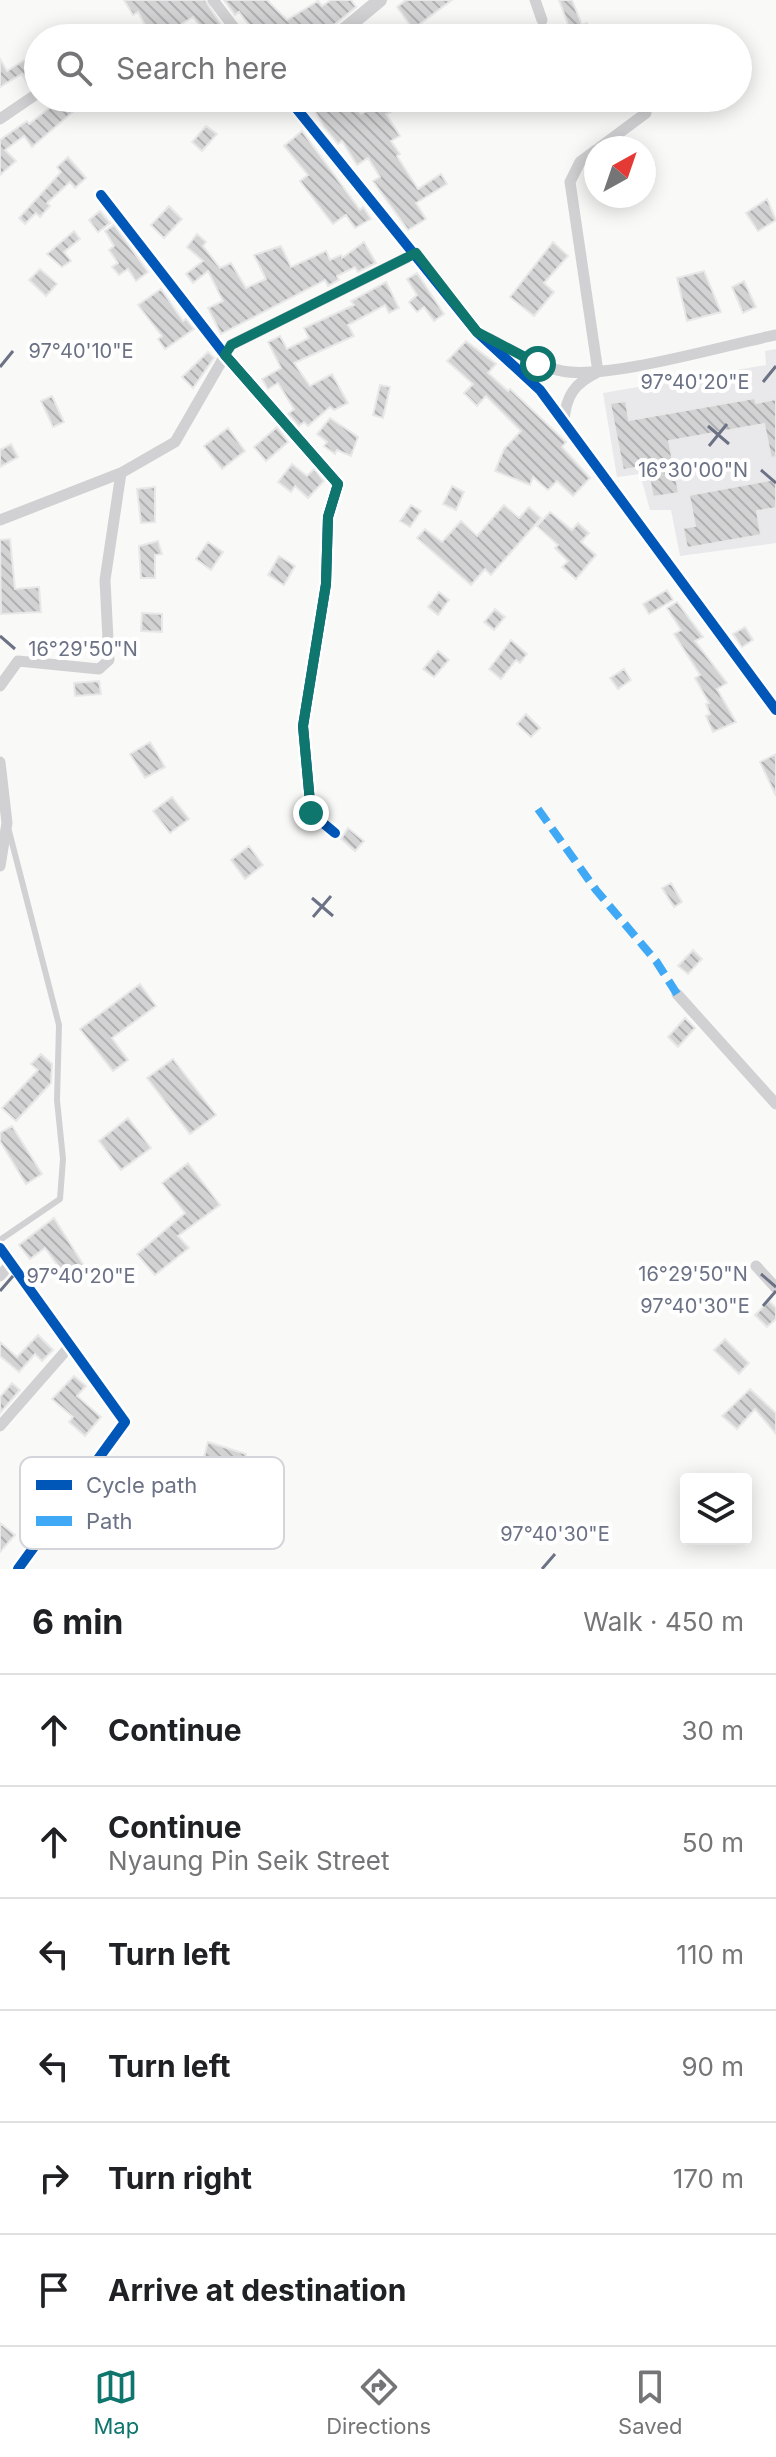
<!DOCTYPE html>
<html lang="en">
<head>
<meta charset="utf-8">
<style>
  body { margin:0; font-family:Inter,sans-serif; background:#f2f2f2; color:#202124 }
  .controls { position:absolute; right:24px; bottom:24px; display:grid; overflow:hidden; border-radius:8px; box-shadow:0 4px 20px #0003 }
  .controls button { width:72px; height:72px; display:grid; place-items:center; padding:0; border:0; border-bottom:2px solid #e0e0e0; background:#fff; color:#202124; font:40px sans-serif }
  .compass { position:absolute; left:584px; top:136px; width:72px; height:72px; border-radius:50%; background:#fff; box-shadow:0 4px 20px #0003; rotate:40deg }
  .stop { position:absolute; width:24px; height:24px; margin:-18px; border:6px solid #0f766e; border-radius:50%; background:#fff }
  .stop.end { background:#0f766e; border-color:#fff; box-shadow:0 2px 8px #0008 }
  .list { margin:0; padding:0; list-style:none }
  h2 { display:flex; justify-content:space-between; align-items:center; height:104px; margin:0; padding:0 32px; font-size:34px }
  h2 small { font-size:26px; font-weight:400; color:#757577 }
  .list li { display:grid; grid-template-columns:52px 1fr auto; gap:24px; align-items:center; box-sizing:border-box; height:112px; padding:0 32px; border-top:2px solid #e0e0e0 }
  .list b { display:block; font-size:30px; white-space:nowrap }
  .list p { margin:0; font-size:26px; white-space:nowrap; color:#757577 }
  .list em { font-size:26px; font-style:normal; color:#757577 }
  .icon { flex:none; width:44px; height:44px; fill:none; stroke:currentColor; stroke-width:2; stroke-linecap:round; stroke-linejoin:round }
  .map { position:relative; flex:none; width:776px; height:1569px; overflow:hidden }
  .search { position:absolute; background:#fff; box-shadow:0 4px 20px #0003; left:24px; right:24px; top:24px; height:88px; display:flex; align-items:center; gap:20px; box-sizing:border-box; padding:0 28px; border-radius:44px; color:#757577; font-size:30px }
  .sheet { height:776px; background:#fff }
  nav { display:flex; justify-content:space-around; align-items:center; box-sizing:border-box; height:112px; border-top:2px solid #e0e0e0; background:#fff; font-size:22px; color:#757577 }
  nav a { display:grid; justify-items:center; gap:4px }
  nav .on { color:#0f766e }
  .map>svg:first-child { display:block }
  .built { fill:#e9e9eb }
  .building { fill:url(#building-back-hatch); stroke:#e8e8e8; stroke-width:2 }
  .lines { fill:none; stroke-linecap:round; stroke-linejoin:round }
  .service { stroke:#d1d1d3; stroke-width:6 }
  .minor { stroke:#d1d1d3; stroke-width:11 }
  .tertiary { stroke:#d1d1d3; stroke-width:14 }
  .quiet { stroke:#3fa9f5; stroke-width:8; stroke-dasharray:16 8; stroke-linecap:butt }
  .cycleway-casing { stroke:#fff; stroke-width:15 }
  .cycleway { stroke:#0057b8; stroke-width:10 }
  .route { stroke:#0f766e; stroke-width:10 }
  .ticks { fill:none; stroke:#6c7285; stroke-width:3 }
  .key { fill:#fff; stroke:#d3d5da; stroke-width:2 }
  .key-label { font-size:22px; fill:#6c7285 }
  .ticks-label { font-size:20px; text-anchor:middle; fill:#6c7285; stroke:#fff; stroke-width:8; stroke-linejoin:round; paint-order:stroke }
</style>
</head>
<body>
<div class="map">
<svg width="776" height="1569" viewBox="0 0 776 1569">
  <defs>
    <pattern id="building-back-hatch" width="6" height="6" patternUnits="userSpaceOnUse" patternTransform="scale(2)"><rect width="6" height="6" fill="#d3d3d4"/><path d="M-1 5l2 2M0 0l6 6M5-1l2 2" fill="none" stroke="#afb0b2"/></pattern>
  </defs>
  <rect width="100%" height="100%" fill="#f9f9f8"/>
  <path class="built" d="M776 349V543L680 556 671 510H650L640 474 617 477 603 393 766 365 765 351Z"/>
  <path class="building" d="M124 0H205L222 26 208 37 193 17 159 38H152L138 12 133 15Z
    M224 0H267L287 20 318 1 322 6 331 0H351L356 7 328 30 324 38H259L239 12 235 15Z
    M406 0H452L413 29 397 7Z
    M559 0H572L582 25 587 23 593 38H551L570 30Z
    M0 59 7 71 26 59 38 84 30 88 22 74 0 87Z
    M62 98H89L32 147 24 136 5 150 16 161 0 175V140L27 121 29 124Z
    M307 98H351L361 114 384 101 391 112 386 114 400 136 391 141 400 154 397 156 418 189 441 174 447 184 416 203 426 219 408 230 373 181 380 177 368 158 357 165 342 141 338 144 324 127Z
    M206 126 217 134 202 151 192 142Z
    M302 131 360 210 363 207 371 219 355 228 346 215 333 224 325 214 300 181 308 175 284 146Z
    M68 157 86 178 75 188 70 182 47 203 50 206 40 217 36 213 25 224 19 218 61 172 57 167Z
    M767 199 776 220 758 231 746 213Z
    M169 206 182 219 164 238 151 225Z
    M100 211 110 223 98 232 89 220Z
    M114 225 148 272 136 281 128 269 119 275 112 267 118 263 109 250 114 246 105 231Z
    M74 231 80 239 64 252 71 261 62 267 47 254Z
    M197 234 206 242 203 246 220 268 231 263 246 288 266 279 254 255 281 246 291 267 326 251 330 260 341 255 342 258 364 242 376 263 358 272 355 267 337 276 339 280 328 286 325 280 221 334 208 308 223 301 208 271 193 283 186 274 203 261 187 247Z
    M553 242 568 256 544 283 554 292 534 316 510 297Z
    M40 269 57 284 46 296 29 280Z
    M704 271 721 312 687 321 677 278Z
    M417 273 444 314 434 321 424 307 417 312 409 302 417 295 407 279Z
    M744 281 756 307 743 313 732 287Z
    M386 282 399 308 389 313 385 305 348 325 354 336 294 363 310 386 332 374 348 403 334 410 330 407 308 426 304 422 299 426 288 414 294 409 278 383 268 389 262 379 281 368 268 342 280 336 287 349 309 338 304 328 354 305 351 301Z
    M161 289 183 321 186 319 194 329 165 349 158 339 162 336 138 305Z
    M466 341 496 364 488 373 508 391 510 389 566 442 562 447 590 478 573 496 557 481 548 490 533 477 530 485 495 471 504 449 521 431 486 396 477 406 464 393 473 384 447 361Z
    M208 352 214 358 193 388 182 377Z
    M380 385 390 387 383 418 373 415Z
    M52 396 64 422 53 427 41 401Z
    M755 398 756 403 776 399V457L771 458 764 424 669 441 679 493 653 497 647 466 623 470 610 403 626 401 629 420Z
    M330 418 358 437 351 456 337 450 335 454 324 446 327 442 317 434Z
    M277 427 288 442 266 461 254 447Z
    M228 428 245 451 222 469 204 446Z
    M11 444 18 457 0 467V450Z
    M292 464 307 476 314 469 324 481 308 498 295 486 291 492 278 482Z
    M776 479V508L757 511 761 535 687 548 683 528 695 526 689 495Z
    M452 486 464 492 456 510 443 504Z
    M155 487V522L141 523 137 489Z
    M411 505 421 511 410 527 400 521Z
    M504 505 519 518 529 507 541 518 491 575 485 569 471 585 417 538 425 529 442 542 461 521 477 536Z
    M550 512 572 530 578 523 589 533 581 542 596 555 576 579 562 567 568 561 555 548 558 545 537 526Z
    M10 539 15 589 39 587 41 612 1 614 0 540Z
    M158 541 162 554 155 555V578H141L139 546Z
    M208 542 223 552 211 570 196 559Z
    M279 556 295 566 284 585 268 575Z
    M667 590 673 600 649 614 643 604Z
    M439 592 449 600 438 615 428 607Z
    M677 602 703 637 695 641 727 683 717 689 736 722 713 732 706 716 710 714 706 704 709 703 695 678 700 675 674 634 681 630 667 608Z
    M495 609 505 617 494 630 484 622Z
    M142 613 162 614V632L141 631Z
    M745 627 753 640 742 647 733 634Z
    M511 640 527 654 520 663 516 660 501 679 489 669Z
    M438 651 449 660 434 677 423 669Z
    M624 669 631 680 618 689 610 678Z
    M99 681 101 694 75 696 74 683Z
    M526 714 540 728 531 737 517 724Z
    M150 742 165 767 145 778 130 754Z
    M776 754V796L760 762Z
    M172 797 189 819 170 833 153 811Z
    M348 828 364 841 355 851 341 839Z
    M249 846 263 865 245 879 231 860Z
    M671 883 682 902 674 907 662 888Z
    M693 950 702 959 688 974 678 966Z
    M140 984 156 1006 112 1038 128 1060 113 1071 80 1029Z
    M685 1018 695 1028 678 1047 668 1037Z
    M41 1054 52 1064 51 1083 16 1121 2 1108 38 1070 31 1064Z
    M173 1059 216 1115 190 1134 147 1078Z
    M128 1118 151 1148 121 1170 99 1141Z
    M12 1126 42 1174 26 1184 0 1141V1133Z
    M188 1163 220 1205 178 1236 189 1248 155 1275 137 1254 185 1213 162 1183Z
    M54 1218 86 1269 69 1281 45 1248 30 1259 19 1245Z
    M769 1301 776 1308V1319L767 1327 755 1315Z
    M38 1335 53 1350 42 1361 35 1354 19 1372 0 1356V1342L17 1357Z
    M725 1339 749 1363 739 1374 714 1350Z
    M74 1376 86 1386 77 1396 101 1417 85 1436 69 1422 73 1417 52 1399Z
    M12 1383 20 1390 0 1413V1397Z
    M750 1389 776 1413V1434L755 1409 737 1429 722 1416Z
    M208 1442 246 1454 241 1473 203 1461Z
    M0 1523 15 1535 0 1552Z"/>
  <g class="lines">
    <path class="service" d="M0 1240 60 1199 63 1159 57 1100 59 1025 9 831"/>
    <path class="minor" d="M213 0 242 38
      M535 0 542 20
      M0 119 38 93
      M599 148 646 113
      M101 195 225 355 338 484 328 517 326 584 303 726 311 813 335 833
      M488 338C512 350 535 366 562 371 608 380 725 345 776 335
      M564 421C566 395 575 383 598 372L570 182 580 162 596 150
      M0 520 121 473 175 442 231 345 416 253
      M0 686 18 661 99 669 109 660 105 580 121 473
      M0 762 7 823 0 866
      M677 994 776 1104
      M0 1248 125 1422 18 1569
      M756 1266 776 1288
      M0 1276 11 1263
      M0 1426 70 1346"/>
    <path class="tertiary" d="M334 38 380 0
      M288 98 477 332 540 390 776 710"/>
    <path class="quiet" d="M538 809 596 890 656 961 677 994"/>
    <defs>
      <path id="cycleway" d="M288 98 477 332 540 390 776 710
        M101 195 225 355 338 484 328 517 326 584 303 726 311 813 335 833
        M0 1248 125 1422 18 1569"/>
    </defs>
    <use href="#cycleway" class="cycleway-casing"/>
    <use href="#cycleway" class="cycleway"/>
  </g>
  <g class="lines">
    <path class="route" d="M311 813 303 726 326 584 328 517 338 484 225 355 231 345 416 253 477 332 538 364"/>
  </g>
  <path class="ticks" d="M0 367 13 351M763 382 776 366M708 426 729 444M709 446 727 424M761 470 776 483M0 636 15 649M312 898 333 916M313 917 331 896M761 1274 776 1287M0 1291 13 1276M763 1306 776 1291M542 1569 555 1554"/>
  <rect x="20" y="1457" width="264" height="92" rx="12" class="key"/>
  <rect x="36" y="1480" width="36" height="10" fill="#0057b8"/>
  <rect x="36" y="1516" width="36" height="10" fill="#3fa9f5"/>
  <g class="key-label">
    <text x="86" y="1493">Cycle path</text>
    <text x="86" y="1529">Path</text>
  </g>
  <g class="ticks-label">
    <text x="81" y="358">97°40'10"E</text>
    <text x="695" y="389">97°40'20"E</text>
    <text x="693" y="477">16°30'00"N</text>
    <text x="83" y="656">16°29'50"N</text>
    <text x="693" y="1281">16°29'50"N</text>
    <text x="81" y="1283">97°40'20"E</text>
    <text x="695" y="1313">97°40'30"E</text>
    <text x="555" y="1541">97°40'30"E</text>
  </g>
</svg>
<div class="controls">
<button><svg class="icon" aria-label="layers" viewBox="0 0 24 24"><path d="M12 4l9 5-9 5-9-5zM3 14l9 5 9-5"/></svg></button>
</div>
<svg class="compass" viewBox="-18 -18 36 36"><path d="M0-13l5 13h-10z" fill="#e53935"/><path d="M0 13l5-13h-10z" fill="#757577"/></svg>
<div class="stop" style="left:538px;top:364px"></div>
<div class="stop end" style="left:311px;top:813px"></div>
<div class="search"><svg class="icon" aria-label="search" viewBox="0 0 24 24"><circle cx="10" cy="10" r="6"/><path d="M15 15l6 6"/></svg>Search here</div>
</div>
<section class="sheet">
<h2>6 min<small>Walk · 450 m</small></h2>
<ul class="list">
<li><svg class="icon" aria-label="ahead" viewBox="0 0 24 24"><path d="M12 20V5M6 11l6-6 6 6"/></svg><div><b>Continue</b></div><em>30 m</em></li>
<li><svg class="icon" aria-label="ahead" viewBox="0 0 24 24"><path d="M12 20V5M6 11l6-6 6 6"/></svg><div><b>Continue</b><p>Nyaung Pin Seik Street</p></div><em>50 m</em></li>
<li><svg class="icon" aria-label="left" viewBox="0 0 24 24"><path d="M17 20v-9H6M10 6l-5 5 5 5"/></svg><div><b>Turn left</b></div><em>110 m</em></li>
<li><svg class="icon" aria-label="left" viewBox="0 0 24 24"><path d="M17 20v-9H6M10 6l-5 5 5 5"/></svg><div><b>Turn left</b></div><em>90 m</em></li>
<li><svg class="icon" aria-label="right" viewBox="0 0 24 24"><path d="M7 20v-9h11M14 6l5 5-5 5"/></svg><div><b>Turn right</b></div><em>170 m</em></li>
<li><svg class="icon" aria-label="arrive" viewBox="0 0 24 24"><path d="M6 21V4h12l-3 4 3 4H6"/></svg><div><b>Arrive at destination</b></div></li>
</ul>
</section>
<nav>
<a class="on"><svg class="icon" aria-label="map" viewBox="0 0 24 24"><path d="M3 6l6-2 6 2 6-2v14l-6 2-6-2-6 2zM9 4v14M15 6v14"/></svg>Map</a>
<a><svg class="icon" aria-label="directions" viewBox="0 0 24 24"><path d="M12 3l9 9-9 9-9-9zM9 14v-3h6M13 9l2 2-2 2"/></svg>Directions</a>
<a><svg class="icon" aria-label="saved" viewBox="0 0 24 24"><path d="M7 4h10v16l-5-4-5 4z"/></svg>Saved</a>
</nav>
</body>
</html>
